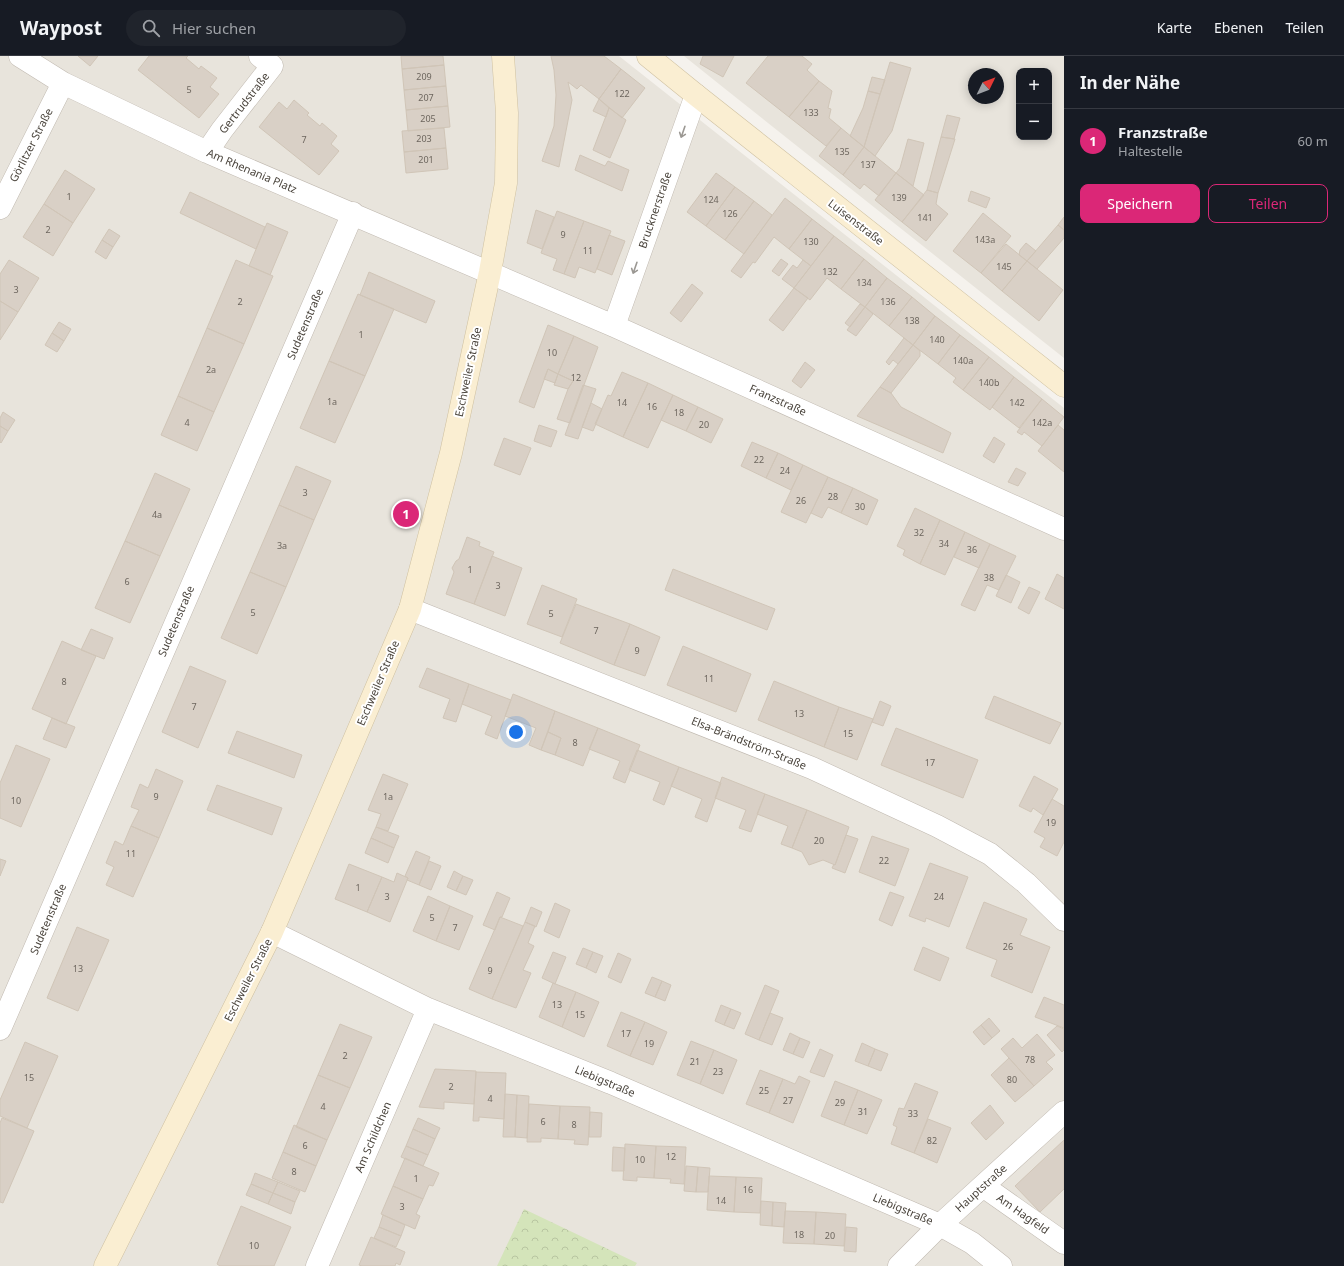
<!DOCTYPE html>
<html lang="de">
<head>
<meta charset="utf-8">
<style>
  body { margin:0; font-family:"Noto Sans",sans-serif; background:#20242c; color:#f1f3f6 }
  .controls { position:absolute; right:12px; top:12px; display:grid; overflow:hidden; border-radius:8px; box-shadow:0 2px 10px #0003 }
  .controls button { width:36px; height:36px; display:grid; place-items:center; padding:0; border:0; border-bottom:1px solid #363941; background:#171b24; color:#f1f3f6; font:20px sans-serif }
  .compass { position:absolute; left:968px; top:12px; width:36px; height:36px; border-radius:50%; background:#171b24; box-shadow:0 2px 10px #0003; rotate:47deg }
  .you { position:absolute; left:516px; top:676px; width:14px; height:14px; margin:-10px; border:3px solid #fff; border-radius:50%; background:#1a73e8; box-shadow:0 0 0 6px #1a73e833 }
  .badge { display:grid; place-items:center; width:26px; height:26px; border-radius:50%; background:#db2777; color:#fff; font-size:13px; font-weight:700 }
  .pin { position:absolute; translate:-50% -50%; border:2px solid #fff; box-shadow:0 1px 4px #0006 }
  .list { margin:0; padding:0; list-style:none }
  h2 { display:flex; justify-content:space-between; align-items:center; height:52px; margin:0; padding:0 16px; font-size:17px }
  h2 small { font-size:13px; font-weight:400; color:#9ea1a6 }
  .list li { display:grid; grid-template-columns:26px 1fr auto; gap:12px; align-items:center; box-sizing:border-box; height:64px; padding:0 16px; border-top:1px solid #363941 }
  .list b { display:block; font-size:15px; white-space:nowrap }
  .list p { margin:0; font-size:13px; white-space:nowrap; color:#9ea1a6 }
  .list em { font-size:13px; font-style:normal; color:#9ea1a6 }
  .actions { display:flex; gap:8px; padding:12px 16px }
  .actions a { flex:1; padding:9px 0; border:1px solid #db2777; border-radius:8px; text-align:center; font-size:14px; color:#db2777 }
  .actions .main { background:#db2777; color:#fff }
  .icon { flex:none; width:22px; height:22px; fill:none; stroke:currentColor; stroke-width:2; stroke-linecap:round; stroke-linejoin:round }
  .map { position:relative; flex:none; width:1064px; height:1210px; overflow:hidden }
  header { display:flex; align-items:center; gap:24px; box-sizing:border-box; height:56px; padding:0 20px; background:#171b24; border-bottom:1px solid #363941 }
  header strong { font-size:19px }
  nav { display:flex; gap:22px; margin-inline-start:auto; font-size:14px }
  .search { width:280px; height:36px; background:#20242c; display:flex; align-items:center; gap:10px; box-sizing:border-box; padding:0 14px; border-radius:22px; color:#9ea1a6; font-size:15px }
  main { display:flex }
  aside { flex:1; background:#171b24 }
  .map>svg:first-child { display:block }
  .residential { fill:#e8e4dc; fill-rule:evenodd }
  .park { fill:url(#park-crowns) }
  .building { fill:#d9d0c6; stroke:#d0c5b7 }
  .lines { fill:none; stroke-linecap:round; stroke-linejoin:round }
  .street-casing { stroke:#c0b9b0; stroke-width:23 }
  .secondary-casing { stroke:#cfc1a1; stroke-width:23 }
  .street { stroke:#fff; stroke-width:22 }
  .secondary { stroke:#faeed2; stroke-width:22 }
  .oneway { stroke:#9b9893 }
  .labels { text-anchor:middle; stroke-width:4; stroke-linejoin:round; paint-order:stroke }
  .number-label { font-size:9px; fill:#6d665e }
  .street-label { font-size:11px; fill:#49433b; stroke:#fff }
</style>
</head>
<body>
<header>
<strong>Waypost</strong>
<div class="search"><svg class="icon" aria-label="search" viewBox="0 0 24 24"><circle cx="10" cy="10" r="6"/><path d="M15 15l6 6"/></svg>Hier suchen</div>
<nav><a>Karte</a><a>Ebenen</a><a>Teilen</a></nav>
</header>
<main>
<div class="map">
<svg width="1064" height="1210" viewBox="0 0 1064 1210">
  <defs>
    <pattern id="park-crowns" width="20" height="18" patternUnits="userSpaceOnUse"><rect width="20" height="18" fill="#d4e4ba"/><path d="M2 6a3 3 0 1 1 6 0M12 15a3 3 0 1 1 6 0" fill="none" stroke="#b8c5a1"/></pattern>
  </defs>
  <rect width="100%" height="100%" fill="#f5f2ed"/>
  <path class="residential" d="M0 0H619L1064 352V1210H0Z
    M684 0H1064V302L724 32ZM1019 15H1049V81H1019ZM974 18H998V42H974Z"/>
  <path class="park" d="M524 1153 637 1207 635 1210H497Z"/>
  <path class="building" d="M78 0H98L90 10Z
    M149 0H188L186 2 199 13 201 10 217 22 210 31 219 38 199 62 138 14Z
    M401 0H443L444 9 402 13Z
    M551 0H604L621 13 599 43 581 29 577 33 568 26 572 44 559 111 542 105 554 70 556 39 554 14Z
    M703 0H734L723 21 700 8Z
    M768 0H802L812 8 807 14 819 25 789 61 746 27Z
    M890 6 911 12 892 75 875 100 864 91Z
    M444 9 446 30 404 34 402 13Z
    M621 13 645 32 622 62 599 43Z
    M872 21 885 24 880 38 868 35Z
    M819 25 832 35 828 52 831 53 829 62 841 72 826 90 789 61Z
    M446 30 448 50 406 54 404 34Z
    M868 35 880 38 864 91 850 80 863 52Z
    M599 43 609 52 606 61 593 55Z
    M294 44 309 57 307 59 320 70 322 67 337 80 331 88 339 95 319 119 259 71 279 46 287 53Z
    M448 50 450 71 408 75 406 54Z
    M609 52 626 64 610 102 593 94Z
    M947 59 960 62 954 83 941 81Z
    M444 72 446 92 404 96 402 75Z
    M841 72 864 91 843 119 819 100Z
    M941 81 955 83 938 137 927 134Z
    M908 83 924 87 913 130 896 117 900 112Z
    M864 91 896 117 879 140 864 128 860 133 843 119Z
    M446 92 448 113 406 117 404 96Z
    M580 99 605 110 608 105 629 114 622 135 575 114Z
    M65 114 95 133 73 167 44 148Z
    M716 117 735 131 706 170 687 156Z
    M896 117 924 139 902 166 875 144Z
    M735 131 754 145 725 184 706 170Z
    M927 134 938 137 936 148 948 158 926 185 902 166Z
    M971 135 990 142 986 152 968 145Z
    M190 136 265 171 256 193 180 157Z
    M785 142 812 163 789 193 774 181 755 207 753 206 741 222 731 215Z
    M754 145 772 159 744 198 725 184Z
    M44 148 73 167 53 200 23 181Z
    M536 154 554 161 542 193 527 187Z
    M557 155 584 165 564 218 553 214 557 203 541 197Z
    M983 157 1011 180 981 217 953 195Z
    M1064 161V174L1058 169Z
    M812 163 834 180 811 210 789 193Z
    M584 165 611 175 595 217 579 211 575 222 564 218Z
    M267 167 288 176 270 219 249 210Z
    M1058 169 1064 174V182L1037 213 1027 205Z
    M109 173 120 180 113 191 102 184Z
    M609 179 625 185 612 219 597 213Z
    M834 180 864 203 841 233 827 222 810 244 794 232Z
    M102 184 113 191 106 203 95 196Z
    M1026 187 1036 195 1027 205 1019 199 1020 194Z
    M1006 188 1027 205 1002 235 981 217Z
    M781 203 788 208 779 220 772 215Z
    M864 203 887 222 865 251 841 233Z
    M9 204 39 222 18 256 0 245V218Z
    M236 204 273 220 244 288 207 272Z
    M803 204 811 210 794 232 782 223 793 209 797 212Z
    M1027 205 1063 234 1039 265 1002 235Z
    M369 216 435 245 426 267 360 239Z
    M887 222 912 241 889 270 865 251Z
    M692 228 703 237 681 266 670 257Z
    M794 232 808 242 783 275 769 264Z
    M358 238 394 253 365 320 329 305Z
    M912 241 935 260 913 289 889 270Z
    M0 245 18 256 0 284Z
    M860 248 865 251 850 271 845 267Z
    M865 251 873 258 856 280 847 274Z
    M935 260 960 279 938 308 913 289Z
    M59 266 71 273 64 285 52 277Z
    M548 269 574 280 558 318 548 313 534 352 519 346Z
    M207 272 244 288 214 356 178 340Z
    M52 277 64 285 57 296 45 289Z
    M960 279 989 301 963 334 953 326 956 322 938 308Z
    M574 280 598 291 570 367 557 363 568 333 573 325 558 318Z
    M904 282 913 289 898 308 893 304 889 309 886 306Z
    M913 289 920 295V300L891 337 880 331Z
    M989 301 1014 321 990 354 963 334Z
    M329 305 365 320 335 387 300 372Z
    M805 306 815 314 801 332 792 325Z
    M548 313 558 318 555 327 544 323Z
    M622 316 648 327 623 381 595 368 608 339 611 340Z
    M558 318 573 325 568 333 554 329Z
    M1014 321 1042 343 1019 372 992 351Z
    M648 327 673 339 648 392 623 381Z
    M583 329 596 333 578 383 565 379Z
    M880 331 891 337 901 351 951 377 943 397 857 360Z
    M673 339 698 351 686 375 661 364Z
    M178 340 214 356 197 395 161 379Z
    M1042 343 1064 361 1042 390 1024 376 1022 379 1017 376Z
    M591 347 602 353 593 375 582 371Z
    M698 351 723 363 711 387 686 375Z
    M3 356 15 364 8 375 0 370V362Z
    M539 369 557 375 551 391 534 385Z
    M1058 369 1064 374V416L1038 395Z
    M0 370 8 375 1 387 0 386Z
    M994 381 1005 388 994 407 983 400Z
    M504 382 531 392 520 419 494 409Z
    M752 386 778 397 766 422 741 410Z
    M778 397 803 409 791 434 766 422Z
    M803 409 828 421 806 467 781 456Z
    M296 410 331 425 314 464 279 449Z
    M1016 412 1026 417 1018 430 1008 426Z
    M155 417 190 433 160 500 125 485Z
    M828 421 853 432 841 457 828 451 822 462 811 457Z
    M853 432 878 444 867 469 841 457Z
    M279 449 314 464 286 531 250 516Z
    M915 452 940 464 920 508 903 499 905 494 897 490Z
    M940 464 965 476 945 519 920 508Z
    M965 476 990 488 979 512 954 501Z
    M467 481 480 486 479 490 494 496 474 548 446 538 454 516 452 512 456 505 459 503Z
    M125 485 160 500 130 567 95 552Z
    M990 488 1016 500 999 534 987 529 975 555 961 549Z
    M492 500 522 512 505 560 474 548Z
    M673 513 775 553 767 574 665 534Z
    M250 516 286 531 257 598 221 582Z
    M1057 518 1064 522V553L1045 543Z
    M1006 519 1020 526 1011 547 996 540Z
    M542 529 577 543 562 581 527 568Z
    M1029 531 1040 536 1029 558 1018 552Z
    M576 548 630 568 614 609 560 587Z
    M630 568 660 581 645 620 614 609Z
    M91 573 113 582 104 603 81 594Z
    M62 585 96 600 66 668 32 653Z
    M683 590 751 618 736 656 667 629Z
    M190 610 226 625 198 692 162 676Z
    M427 612 469 628 456 666 443 662 450 643 419 631Z
    M774 625 839 651 824 691 758 664Z
    M469 628 511 644 497 683 485 678 492 660 462 648Z
    M513 638 555 655 541 694 529 689 536 672 505 660Z
    M994 640 1061 667 1050 688 985 662Z
    M880 645 891 650 883 670 872 666Z
    M839 651 873 663 857 704 824 691Z
    M555 655 598 672 583 710 555 699 561 682 548 676Z
    M52 662 75 671 66 692 43 683Z
    M598 672 640 689 625 727 613 722 620 705 589 693Z
    M896 672 978 704 963 742 881 709Z
    M237 675 302 699 294 722 228 697Z
    M548 676 561 682 555 699 541 694Z
    M16 689 50 703 21 771 0 762V727Z
    M637 694 679 711 664 749 653 744 660 726 629 714Z
    M679 711 721 727 707 766 695 761 702 743 671 730Z
    M156 713 183 725 159 782 131 770 139 754 131 751 140 728 148 732Z
    M383 718 408 728 388 775 376 771 381 758 368 754Z
    M1034 720 1058 733 1043 759 1033 752 1031 756 1019 750Z
    M722 721 765 738 751 776 739 772 746 754 715 742Z
    M217 729 282 752 272 779 207 754Z
    M765 738 807 754 792 792 781 788 788 770 757 758Z
    M1052 743 1064 750V786L1057 800 1040 791 1045 782 1034 776Z
    M807 754 849 771 835 809 823 804 809 809 802 796 792 792Z
    M131 770 159 782 133 841 106 829 114 811 106 807 115 785 123 789Z
    M376 771 399 780 394 792 371 782Z
    M846 779 858 783 845 817 832 812 834 808 835 809Z
    M872 780 909 793 895 830 859 816Z
    M371 782 394 792 388 807 365 797Z
    M416 795 430 801 419 829 407 824 408 822 405 820Z
    M0 803 6 805 0 820Z
    M429 805 441 810 431 834 419 829Z
    M930 807 968 821 949 871 926 862 925 866 909 860Z
    M349 808 382 821 367 856 335 843Z
    M454 815 463 820 456 835 447 831Z
    M397 817 408 822 390 866 367 856 382 821 394 826Z
    M463 820 473 824 466 839 456 835Z
    M497 836 510 842 502 861H500L495 874 483 869Z
    M890 836 904 841 892 870 879 864Z
    M428 840 450 850 436 885 413 875Z
    M984 846 1027 863 1020 879 1050 891 1032 937 991 920 997 904 966 892Z
    M555 847 570 854 559 882 544 875Z
    M450 850 473 860 459 894 436 885Z
    M531 851 542 856 536 871 525 866Z
    M500 861 523 870 492 943 469 933Z
    M525 866 535 870 528 887 534 890 523 914 531 917 516 952 492 943Z
    M77 871 109 884 78 955 47 942Z
    M923 891 949 902 940 925 914 914Z
    M583 892 593 896 586 912 576 908Z
    M553 896 566 901 555 928 542 922Z
    M593 896 603 900 596 917 586 912Z
    M618 897 631 903 621 927 608 921Z
    M652 921 662 925 655 941 645 937Z
    M662 925 671 929 665 945 655 941Z
    M553 927 576 936 562 971 539 961Z
    M765 929 779 935 759 984 745 978Z
    M576 936 599 946 584 981 562 971Z
    M1044 941 1064 949V972L1035 961Z
    M721 949 731 953 724 969 715 965Z
    M731 953 741 957 734 973 724 969Z
    M621 956 645 966 630 1000 607 990Z
    M770 957 783 962 772 989 759 984Z
    M989 962 1000 975 992 982 981 969Z
    M645 966 667 976 653 1009 630 1000Z
    M340 968 372 981 350 1032 318 1019Z
    M981 969 992 982 984 989 973 976Z
    M1057 970 1064 973V994L1062 996 1047 979Z
    M790 977 800 982 793 998 783 994Z
    M1037 978 1055 999 1046 1006 1053 1013 1034 1030 1001 993 1013 982 1022 992Z
    M800 982 810 986 803 1002 793 998Z
    M691 985 714 994 700 1028 677 1019Z
    M25 986 58 1000 27 1072 0 1060V1044Z
    M862 987 875 993 868 1010 855 1005Z
    M820 993 833 999 824 1021 810 1016Z
    M875 993 888 998 881 1015 868 1010Z
    M714 994 737 1004 723 1038 700 1028Z
    M1009 1002 1034 1030 1015 1046 991 1019Z
    M435 1013 476 1015 474 1048 444 1046V1053L419 1051Z
    M760 1014 783 1023 769 1057 746 1048Z
    M476 1016 506 1017 504 1063 479 1061V1065H473Z
    M318 1019 350 1032 327 1084 296 1071Z
    M799 1020 810 1025 793 1067 769 1057 783 1023 795 1028Z
    M835 1025 858 1034 844 1069 821 1060Z
    M915 1027 938 1036 914 1097 891 1088 897 1071 893 1069 899 1052 904 1053Z
    M858 1034 882 1044 867 1078 844 1069Z
    M505 1038 517 1039 515 1081H503Z
    M517 1039 529 1040 527 1082 515 1081Z
    M529 1048 560 1050 558 1083 541 1082V1086H527Z
    M990 1049 1004 1067 986 1084 971 1067Z
    M560 1050 590 1051 588 1089 574 1088 575 1084 558 1083Z
    M590 1056 602 1057 601 1081H589Z
    M2 1062 34 1075 3 1147 0 1146V1067Z
    M418 1062 440 1072 435 1083 413 1073Z
    M928 1063 951 1072 937 1107 914 1097Z
    M294 1069 327 1084 316 1110 283 1096Z
    M413 1073 435 1083 428 1099 406 1090Z
    M1064 1084V1133L1040 1156 1015 1130Z
    M625 1088 656 1090 654 1122 637 1121V1125L623 1124Z
    M406 1090 428 1099 423 1110 401 1101Z
    M656 1090 686 1091 684 1128 670 1127 671 1123 654 1122Z
    M613 1091 625 1092 624 1115H612Z
    M283 1096 316 1110 305 1136 272 1122Z
    M405 1102 439 1117 433 1130 429 1129 423 1143 393 1130Z
    M686 1110 698 1111 696 1136 684 1135Z
    M698 1111 710 1112 708 1136H696Z
    M255 1117 278 1126 273 1137 251 1128Z
    M709 1120 736 1121 734 1156 707 1154Z
    M736 1121 762 1122 760 1157 734 1156Z
    M278 1126 300 1135 295 1146 273 1137Z
    M251 1128 273 1137 268 1148 246 1139Z
    M393 1130 423 1143 416 1158 420 1160 415 1173 381 1158Z
    M273 1137 295 1146 291 1158 268 1148Z
    M761 1145 773 1146 772 1170 760 1169Z
    M773 1146 786 1147 784 1171 772 1170Z
    M241 1150 291 1171 274 1210H220L217 1208Z
    M785 1155 816 1156 814 1188 783 1187Z
    M816 1156 846 1158 844 1190 814 1188Z
    M383 1159 405 1169 401 1180 379 1171Z
    M379 1171 401 1180 396 1191 374 1182Z
    M846 1171 857 1172 856 1196 844 1195Z
    M371 1181 405 1196 400 1209 396 1207 395 1210H362L359 1209Z"/>
  <g class="lines">
    <defs>
      <path id="street" d="M20 0 63 27 207 96 614 270 1064 473
        M207 96 222 74 272 10 260 0
        M0 152 63 27
        M614 270 696 39
        M410 553 812 712 937 770 990 798 1026 827 1064 864
        M272 876 428 953 611 1027 940 1169 972 1187 1001 1210
        M0 973 353 157
        M983 1130 1064 1187
        M317 1210 428 953
        M899 1210 940 1169 1064 1056"/>
      <path id="secondary" d="M648 0 696 39 1064 330
        M105 1210 272 876 410 553 451 397 490 216 506 127 507 57 503 0"/>
    </defs>
    <use href="#street" class="street-casing"/>
    <use href="#secondary" class="secondary-casing"/>
    <use href="#street" class="street"/>
    <use href="#secondary" class="secondary"/>
  </g>
  <defs><path id="oneway-shaft" d="M-6 0H5M1.5-3L5.5 0L1.5 3" fill="none" stroke-width="1.6" stroke-linecap="round" stroke-linejoin="round"/></defs>
  <g class="oneway">
    <use href="#oneway-shaft" transform="translate(683 76) rotate(109)"/>
    <use href="#oneway-shaft" transform="translate(635 212) rotate(109)"/>
  </g>
  <g class="labels">
    <g class="number-label">
      <text x="424" y="24">209</text>
      <text x="189" y="37">5</text>
      <text x="622" y="41">122</text>
      <text x="426" y="45">207</text>
      <text x="811" y="60">133</text>
      <text x="428" y="66">205</text>
      <text x="424" y="86">203</text>
      <text x="304" y="87">7</text>
      <text x="842" y="99">135</text>
      <text x="426" y="107">201</text>
      <text x="868" y="112">137</text>
      <text x="69" y="144">1</text>
      <text x="899" y="145">139</text>
      <text x="711" y="147">124</text>
      <text x="730" y="161">126</text>
      <text x="925" y="165">141</text>
      <text x="48" y="177">2</text>
      <text x="563" y="182">9</text>
      <text x="985" y="187">143a</text>
      <text x="811" y="189">130</text>
      <text x="588" y="198">11</text>
      <text x="1004" y="214">145</text>
      <text x="830" y="219">132</text>
      <text x="864" y="230">134</text>
      <text x="16" y="237">3</text>
      <text x="240" y="249">2</text>
      <text x="888" y="249">136</text>
      <text x="912" y="268">138</text>
      <text x="361" y="282">1</text>
      <text x="937" y="287">140</text>
      <text x="552" y="300">10</text>
      <text x="963" y="308">140a</text>
      <text x="211" y="317">2a</text>
      <text x="576" y="325">12</text>
      <text x="989" y="330">140b</text>
      <text x="332" y="349">1a</text>
      <text x="622" y="350">14</text>
      <text x="1017" y="350">142</text>
      <text x="652" y="354">16</text>
      <text x="679" y="360">18</text>
      <text x="187" y="370">4</text>
      <text x="1042" y="370">142a</text>
      <text x="704" y="372">20</text>
      <text x="759" y="407">22</text>
      <text x="785" y="418">24</text>
      <text x="305" y="440">3</text>
      <text x="833" y="444">28</text>
      <text x="801" y="448">26</text>
      <text x="860" y="454">30</text>
      <text x="157" y="462">4a</text>
      <text x="919" y="480">32</text>
      <text x="944" y="491">34</text>
      <text x="282" y="493">3a</text>
      <text x="972" y="497">36</text>
      <text x="470" y="517">1</text>
      <text x="989" y="525">38</text>
      <text x="127" y="529">6</text>
      <text x="498" y="533">3</text>
      <text x="253" y="560">5</text>
      <text x="551" y="561">5</text>
      <text x="596" y="578">7</text>
      <text x="637" y="598">9</text>
      <text x="709" y="626">11</text>
      <text x="64" y="629">8</text>
      <text x="194" y="654">7</text>
      <text x="799" y="661">13</text>
      <text x="848" y="681">15</text>
      <text x="575" y="690">8</text>
      <text x="930" y="710">17</text>
      <text x="156" y="744">9</text>
      <text x="388" y="744">1a</text>
      <text x="16" y="748">10</text>
      <text x="1051" y="770">19</text>
      <text x="819" y="788">20</text>
      <text x="131" y="801">11</text>
      <text x="884" y="808">22</text>
      <text x="358" y="835">1</text>
      <text x="387" y="844">3</text>
      <text x="939" y="844">24</text>
      <text x="432" y="865">5</text>
      <text x="455" y="875">7</text>
      <text x="1008" y="894">26</text>
      <text x="78" y="916">13</text>
      <text x="490" y="918">9</text>
      <text x="557" y="952">13</text>
      <text x="580" y="962">15</text>
      <text x="626" y="981">17</text>
      <text x="649" y="991">19</text>
      <text x="345" y="1003">2</text>
      <text x="1030" y="1007">78</text>
      <text x="695" y="1009">21</text>
      <text x="718" y="1019">23</text>
      <text x="29" y="1025">15</text>
      <text x="1012" y="1027">80</text>
      <text x="451" y="1034">2</text>
      <text x="764" y="1038">25</text>
      <text x="490" y="1046">4</text>
      <text x="788" y="1048">27</text>
      <text x="840" y="1050">29</text>
      <text x="323" y="1054">4</text>
      <text x="863" y="1059">31</text>
      <text x="913" y="1061">33</text>
      <text x="543" y="1069">6</text>
      <text x="574" y="1072">8</text>
      <text x="932" y="1088">82</text>
      <text x="305" y="1093">6</text>
      <text x="671" y="1104">12</text>
      <text x="640" y="1107">10</text>
      <text x="294" y="1119">8</text>
      <text x="416" y="1126">1</text>
      <text x="748" y="1137">16</text>
      <text x="721" y="1148">14</text>
      <text x="402" y="1154">3</text>
      <text x="799" y="1182">18</text>
      <text x="830" y="1183">20</text>
      <text x="254" y="1193">10</text>
    </g>
    <g class="street-label">
      <text transform="translate(244 47) rotate(-52)" y="4">Gertrudstraße</text>
      <text transform="translate(31 89) rotate(-63)" y="4">Görlitzer Straße</text>
      <text transform="translate(252 115) rotate(23)" y="4">Am Rhenania Platz</text>
      <text transform="translate(655 154) rotate(-71)" y="4">Brucknerstraße</text>
      <text transform="translate(856 166) rotate(38)" y="4">Luisenstraße</text>
      <text transform="translate(305 268) rotate(-67)" y="4">Sudetenstraße</text>
      <text transform="translate(468 316) rotate(-78)" y="4">Eschweiler Straße</text>
      <text transform="translate(778 344) rotate(24)" y="4">Franzstraße</text>
      <text transform="translate(176 565) rotate(-67)" y="4">Sudetenstraße</text>
      <text transform="translate(378 627) rotate(-67)" y="4">Eschweiler Straße</text>
      <text transform="translate(749 687) rotate(22)" y="4">Elsa-Brändström-Straße</text>
      <text transform="translate(48 863) rotate(-67)" y="4">Sudetenstraße</text>
      <text transform="translate(248 924) rotate(-63)" y="4">Eschweiler Straße</text>
      <text transform="translate(605 1025) rotate(23)" y="4">Liebigstraße</text>
      <text transform="translate(373 1081) rotate(-67)" y="4">Am Schildchen</text>
      <text transform="translate(981 1132) rotate(-42)" y="4">Hauptstraße</text>
      <text transform="translate(903 1153) rotate(23)" y="4">Liebigstraße</text>
      <text transform="translate(1023 1158) rotate(35)" y="4">Am Hagfeld</text>
    </g>
  </g>
</svg>
<div class="controls">
<button>+</button>
<button>−</button>
</div>
<svg class="compass" viewBox="-18 -18 36 36"><path d="M0-13l5 13h-10z" fill="#e53935"/><path d="M0 13l5-13h-10z" fill="#9ea1a6"/></svg>
<div class="you"></div>
<div class="pin badge" style="left:406px;top:458px">1</div>
</div>
<aside>
<h2>In der Nähe<small></small></h2>
<ul class="list">
<li><span class="badge">1</span><div><b>Franzstraße</b><p>Haltestelle</p></div><em>60 m</em></li>
</ul>
<div class="actions"><a class="main">Speichern</a><a>Teilen</a></div>
</aside>
</main>
</body>
</html>
